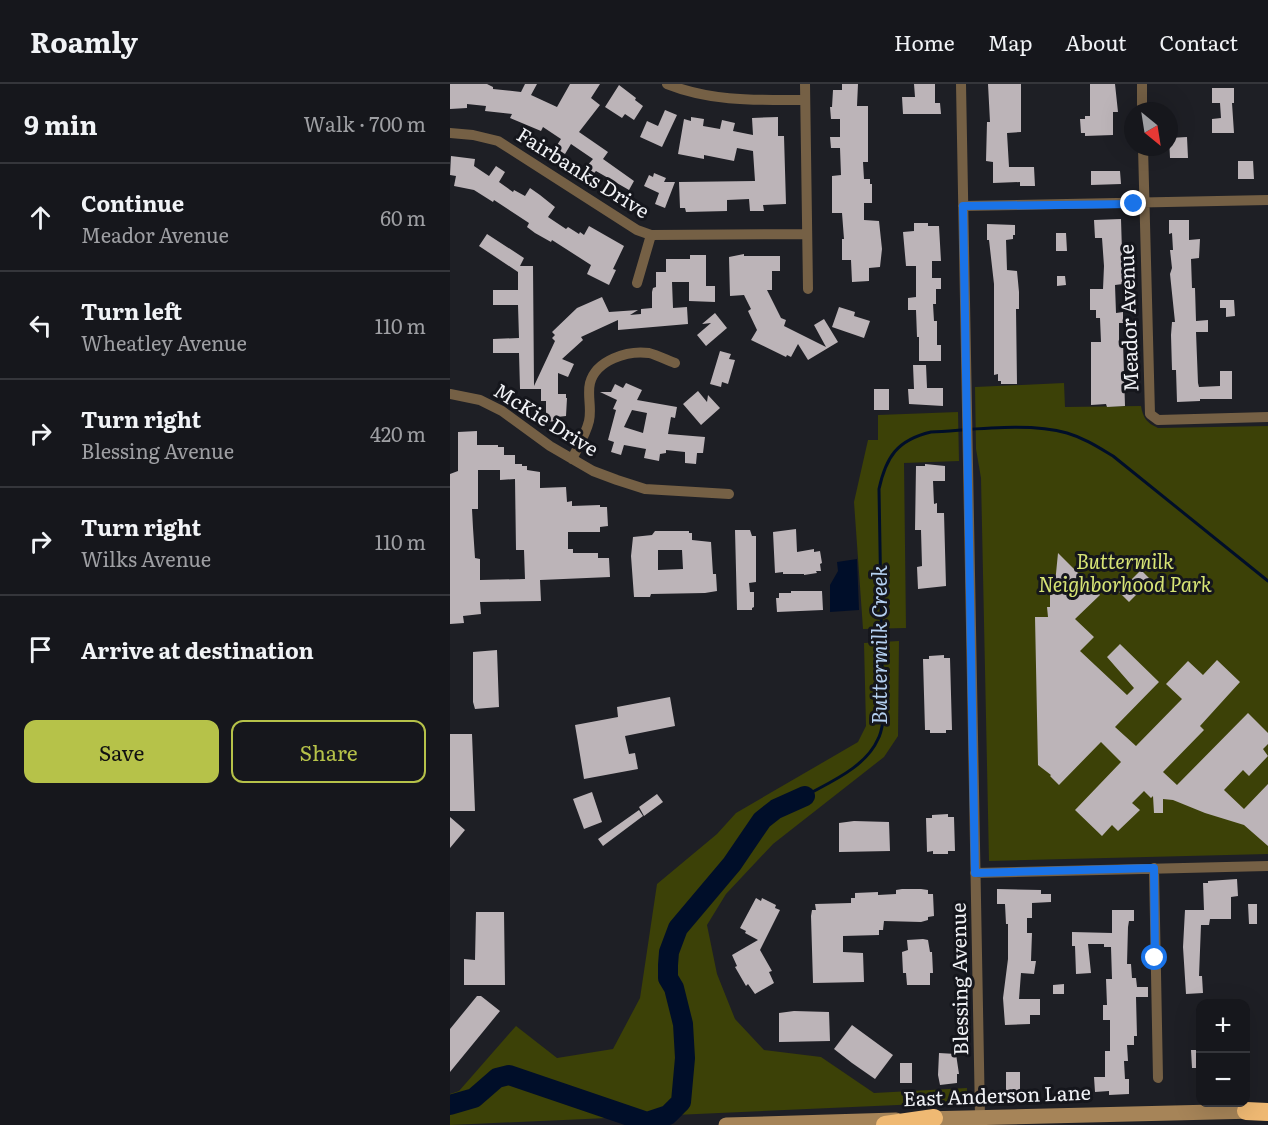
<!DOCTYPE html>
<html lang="en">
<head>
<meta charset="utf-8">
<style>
  body { margin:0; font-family:Literata,serif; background:#232429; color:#f1f3f6 }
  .controls { position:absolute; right:18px; bottom:18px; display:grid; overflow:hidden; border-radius:12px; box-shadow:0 6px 24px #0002 }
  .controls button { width:54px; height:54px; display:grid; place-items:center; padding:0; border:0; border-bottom:2px solid #35363b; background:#16171c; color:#f1f3f6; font:30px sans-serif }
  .compass { position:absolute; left:674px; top:18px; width:54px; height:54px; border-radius:50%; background:#16171c; box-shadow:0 6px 24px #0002; rotate:150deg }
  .stop { position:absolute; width:18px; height:18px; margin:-14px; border:4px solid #1a73e8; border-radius:50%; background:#fff }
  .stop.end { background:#1a73e8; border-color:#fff; box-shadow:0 2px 6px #0008 }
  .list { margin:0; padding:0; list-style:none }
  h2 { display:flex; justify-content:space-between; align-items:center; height:78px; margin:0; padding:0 24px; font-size:26px }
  h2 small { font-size:20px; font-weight:400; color:#9e9fa3 }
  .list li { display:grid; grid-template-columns:39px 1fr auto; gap:18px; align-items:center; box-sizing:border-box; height:108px; padding:0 24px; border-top:2px solid #35363b }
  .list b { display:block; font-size:22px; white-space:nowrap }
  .list p { margin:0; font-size:20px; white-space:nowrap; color:#9e9fa3 }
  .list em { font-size:20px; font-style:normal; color:#9e9fa3 }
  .actions { display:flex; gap:12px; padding:18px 24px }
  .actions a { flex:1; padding:14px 0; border:2px solid #b6c249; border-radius:12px; text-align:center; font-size:21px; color:#b6c249 }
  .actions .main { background:#b6c249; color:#111 }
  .icon { flex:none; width:33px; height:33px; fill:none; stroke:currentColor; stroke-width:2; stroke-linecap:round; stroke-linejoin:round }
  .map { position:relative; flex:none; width:818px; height:1041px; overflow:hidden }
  header { display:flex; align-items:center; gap:36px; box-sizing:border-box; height:84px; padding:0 30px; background:#16171c; border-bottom:2px solid #35363b }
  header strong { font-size:28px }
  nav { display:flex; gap:33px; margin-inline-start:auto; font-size:21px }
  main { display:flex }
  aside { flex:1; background:#16171c }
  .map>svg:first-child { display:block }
  .green { fill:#3c4107 }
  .water { fill:#000e29 }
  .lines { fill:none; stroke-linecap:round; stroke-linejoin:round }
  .stream { stroke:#000e29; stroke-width:3 }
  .river { stroke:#000e29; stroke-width:20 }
  .building { fill:#bcb4b8; fill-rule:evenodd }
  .minor { stroke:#756045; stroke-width:10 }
  .secondary { stroke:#a68458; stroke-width:15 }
  .motorway { stroke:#efb973; stroke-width:18 }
  .route { stroke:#1a73e8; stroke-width:8 }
  .labels { text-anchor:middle; stroke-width:6; stroke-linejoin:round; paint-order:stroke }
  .street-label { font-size:20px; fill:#f1f2f6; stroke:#15161c }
  .park-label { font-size:20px; font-style:italic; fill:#d7e475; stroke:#15161c }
  .water-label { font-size:21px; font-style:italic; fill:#b5d1f2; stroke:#15161c }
</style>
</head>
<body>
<header>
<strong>Roamly</strong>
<nav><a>Home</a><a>Map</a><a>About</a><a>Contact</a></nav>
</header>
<main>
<aside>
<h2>9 min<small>Walk · 700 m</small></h2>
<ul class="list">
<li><svg class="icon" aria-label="ahead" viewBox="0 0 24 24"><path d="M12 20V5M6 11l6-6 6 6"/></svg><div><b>Continue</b><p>Meador Avenue</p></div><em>60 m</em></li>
<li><svg class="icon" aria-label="left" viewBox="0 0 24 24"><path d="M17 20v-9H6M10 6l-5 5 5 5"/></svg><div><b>Turn left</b><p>Wheatley Avenue</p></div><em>110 m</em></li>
<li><svg class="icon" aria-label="right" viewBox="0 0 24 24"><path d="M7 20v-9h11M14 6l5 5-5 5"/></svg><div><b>Turn right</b><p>Blessing Avenue</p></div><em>420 m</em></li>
<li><svg class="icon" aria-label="right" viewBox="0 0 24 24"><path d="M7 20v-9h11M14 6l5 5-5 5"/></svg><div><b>Turn right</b><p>Wilks Avenue</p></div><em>110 m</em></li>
<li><svg class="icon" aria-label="arrive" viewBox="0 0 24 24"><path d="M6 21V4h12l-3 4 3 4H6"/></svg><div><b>Arrive at destination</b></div></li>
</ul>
<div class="actions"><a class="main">Save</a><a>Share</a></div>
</aside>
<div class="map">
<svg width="818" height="1041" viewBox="0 0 818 1041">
  <rect width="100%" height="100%" fill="#1e1f25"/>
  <path class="green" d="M614 299 615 323 691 322C693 334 697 339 708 344L818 342V770L539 777 531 394 526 365 525 303Z
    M508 328 509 377 454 379 456 544 413 545 404 418 418 356H428V331Z
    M449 557 448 652 434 673 323 760 276 810 257 841 267 890 285 935 314 966 371 973 424 1009 517 1004 516 1018 0 1041V1010L9 1007 66 942 107 974 163 965 190 914 207 800 267 750 286 729 408 658 416 642 414 559Z"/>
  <path class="water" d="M407 475 409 526 380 528V501L388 487 387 478Z"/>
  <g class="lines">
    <path class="stream" d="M355 712C380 698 416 683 428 655 431 650 432 643 433 637L429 405C436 373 447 356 481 348 521 346 579 338 617 349 634 354 648 363 663 372L818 497"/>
    <path class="river" d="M0 1021 24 1014 47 994 59 991 197 1038 218 1031 231 1018 235 974 233 940 224 904 218 894V881L219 868 228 844 282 780 312 736 326 725 355 712"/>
  </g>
  <path class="building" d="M0 0H37L43 3V5L71 8 75 0H87L81 11 107 23 120 0H150L141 14 150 21 129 48 158 68 153 75 184 97 179 106 146 87 144 89 136 83 143 75 121 60 115 70 105 64 111 55 93 43 91 47 60 34 62 30 35 27 36 22 17 20V24L0 25Z
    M392 0H408L407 22H418V78H413L414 95H420V100H422V119H414V136L429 137 432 165 430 183 419 184V197L402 198 401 176H392V155H394L392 129H382V92L391 91 390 64H381L380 53H390V35H381L380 23H382L383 6H392Z
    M464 0H485V19H490L491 30H453L452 13H465Z
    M538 0H571V48L557 49 559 83H584L585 102H570V98L543 99V78L536 77 537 38H540Z
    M640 0H665L668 28H663V51L635 52V49H631L630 35H635V32H640Z
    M169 1 186 14 185 16 193 22 184 36 175 30 172 34 155 23Z
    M762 4H784V19H782L784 49H762V35L771 34 770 19H762Z
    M215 26 227 31 212 63 190 53 197 37 208 42Z
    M241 33 254 35 253 42 270 45 272 36 285 39 283 47 303 51 302 34 328 33V52H334L336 120 313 121 314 127H300L299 115 277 116V127L236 128 235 124H230L229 98 305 97 303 67 287 64 284 77 254 71V75L228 70 234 35 241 37Z
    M737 53 738 74H720L719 54Z
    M1 72 25 75 24 82 39 92 46 82 55 88 49 98 63 108 64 106 75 112 80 104 90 111 105 123 98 133 116 145 118 143 129 150 130 148 134 151 139 142 174 162 163 185 166 186 159 201 137 190 141 181 102 156 101 158 85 149 77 143 79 139 44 116 43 118 24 106 4 102 6 92 0 91Z
    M788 77H803L804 95H788Z
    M641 87H670L671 100 641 101Z
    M204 89 216 94 214 98H225L215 124 205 120 209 109 194 102 199 91 203 93Z
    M671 135 673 200 665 201 666 229 673 228V239H669V258H673L675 322 657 323 656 320 641 321V258H651L650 234H646V226H640V205H653L654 182 652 154H645L644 136Z
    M719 136H739V156L750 155 749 174 741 175 742 204H745L746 237 758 236V248H746L748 299 749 303 770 302V287H782V315H750V317L727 318 726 286H722L721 251 722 238H725L720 190 722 184 720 166H723L722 149 719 150Z
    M464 139H478V142H489L491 177H482V194H491V205H486V220H483L484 237H487V261H491V277H469V253H467L466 226H458V214L466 213V182H456L453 148 464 147Z
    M537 140 565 141V151H563V155L556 156 557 186 567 187 569 208V225H566L567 300H551V297H548V290L544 291V200L539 156H537Z
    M606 149H616L617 167H606Z
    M37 150 74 174 70 182H83L84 302 105 257 102 254 105 251 102 248 127 224 152 213 159 228 188 226 180 231 191 230V225L202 224V208L203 204 206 203V188H216V175H240V171H256V202H265V218L239 217V198H222L223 224 237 223 238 240 168 246V236L131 253 133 256 112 275 124 280 118 293 108 289V310H116V314H117L116 332 107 333 108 337 96 338V317H91V305H70L69 269H43V255L69 254 68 221H43V206H68V188L29 162Z
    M294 170V172H330V187H322V206H317L331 234 336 236 334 242 376 263 364 241 374 235 388 258 358 276 348 260 341 273 337 271 336 273 301 256 307 246 298 227 301 225 294 211 280 212 279 173Z
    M607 192H615L616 201 607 202Z
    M770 216H784L785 232 776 233V224H770Z
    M389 223 405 228 404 232 420 237 414 254 382 243Z
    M265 229 277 244 256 262 247 251 261 239 252 240Z
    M270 267 281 270 279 275 285 276 278 300 272 298 271 303 260 300Z
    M463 281H476L477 304H493V322L459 320 458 305H464Z
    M176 299 192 306 187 316 227 323 225 334 221 333 218 350 255 353 253 369H247L246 380 235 379V368L216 366V369L210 370 209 377 194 374 196 365 174 361 171 371 161 368 164 358 158 356 166 326 163 325 167 316 150 308H161L165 300 173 304ZM182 326 197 329 193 349 174 343Z
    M424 305H439V326H424Z
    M248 307 257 318 258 311 270 324 251 341 233 320Z
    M27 347V361H48V363H54V371H65V380H72V382H77V386L90 388V404L116 403 117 418 122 417V422L150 421V423H157L158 442 150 443V448H118V465H123V469H148V474H159L160 493 90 496 91 517 30 518 31 530 13 532 14 539 0 540V390L8 387V348ZM28 386H50V396L65 395 66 466H74L75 495 30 496V475L25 474 23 444 22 425H28Z
    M475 380 495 382V397H483L484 420 487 419V429H494L496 502 468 505 467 483 472 482 471 446H465L466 382H475Z
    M346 445 347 468 364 465V468L370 467 372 479 370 480 371 487H366L367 489 354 491V490H333V488L325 489 323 448Z
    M285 446H300L302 452H306V498L299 499 300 508H304V523L302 524V526H287Z
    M205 447H239V449H242V456L261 458 263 490H266L267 507 255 509 201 510 200 513H184L181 472 183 453 202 451ZM208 466H232L233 485 208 486Z
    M608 469 650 511 625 535 644 553 630 567 677 611 684 604 657 573 670 560 709 598 665 643 686 662 732 615 716 600 738 577 753 591 767 576 790 598 750 642 754 646 713 688 727 701 798 629 818 649V660L813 665 818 672 799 692 793 686 774 706 794 725 818 700V762L794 741 755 729 723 716 713 715V729H704L703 712 701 714 694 707 682 719 690 726 668 747 662 741 652 752 625 726 671 678 651 658 609 701 600 692 601 691 588 681 585 533H598L597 523H600V511L604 510Z
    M691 486 701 496 679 518 669 508Z
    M341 507H372L373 526 327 528 326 514H329V509H341Z
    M47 566 49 623 25 625 23 618V568Z
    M494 571V574H500L502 646H496V649H480V646H475L473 575H479V572Z
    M220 613 225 642 175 652 179 670 185 669 188 685 134 695 125 641 168 633 167 623Z
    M0 650H22L25 727H0Z
    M142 708 152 738 134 745 123 715Z
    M207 710 213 718 194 732 189 723Z
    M189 726 193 732 153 762 148 755Z
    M498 730V733H504L505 767H498V770H483V767L477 768 476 734H482V731Z
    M0 733 15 746 0 764Z
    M404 737 439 738 440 767 389 768V739Z
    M787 795 788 812 781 813V835H760L759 841H751L749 892H752L753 909 736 910 733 863 735 826H754L753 799H758V797Z
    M452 805H471L478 806V810H483L484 832 478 833V836L471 838 434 837 433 846H429V851L393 852V868L413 869 414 898 363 899 361 832 362 826H366L365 820 401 819V814H405V809L428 808V811L446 810V806Z
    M547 805 591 806V810H601V818L582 819V834H577V849H582L581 877H586L584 890 571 889 569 915H590V931H580V940L555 941 553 914 558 875V840H556L555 820H547Z
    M306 814 311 817 312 814 326 821 325 824 330 826 310 866 322 887 319 888 324 899 305 910 298 900 296 902 285 883 287 882 282 871 308 856 295 849 296 847 290 844Z
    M798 820H807V840H799Z
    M662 826H684V837H679L678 843 677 880H681L682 894H686L687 903H698V913H686L687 952H684V961H677L678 977H674L675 995H679V1010L659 1011V1007L645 1008 644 993H655V967H660V936H653V921H657L656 895H662L661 863H654V860H638L641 889 626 890 625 862H622V848L662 849Z
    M26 828H54L55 901H14V875L25 876Z
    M473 855 478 856 480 868H482L483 889H480V901H457L456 889H453L452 868 458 866 457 856Z
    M614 900V910H603V901Z
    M27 912H31L50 927 0 988V945Z
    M344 927 379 928 380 957 329 958V929Z
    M402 941 443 971 425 995 402 979 384 965Z
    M741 966H750V984H742Z
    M489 969 506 970 509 990H507V999L490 1001 488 991Z
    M450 979H462V999H450Z
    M556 988H570V1010H556Z"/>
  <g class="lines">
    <path class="minor" d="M217 0C262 18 308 16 355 16
      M355 0 358 205
      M511 0 530 1033
      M692 0V27
      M0 49 23 51 48 57 187 146 201 151 356 150
      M693 63 700 330 708 336 818 333
      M513 122 818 116
      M187 199 201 151
      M0 310 30 316 52 327 100 362 143 387 167 396 195 405 279 410
      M122 375C128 363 136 350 139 337 142 324 137 311 140 299 146 276 178 266 199 269 207 271 217 276 225 279
      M704 784 708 994
      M525 789 818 782"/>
    <path class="secondary" d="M473 1035 806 1027
      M276 1041 446 1036"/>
    <path class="motorway" d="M796 1027 818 1028
      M435 1041 484 1034"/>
  </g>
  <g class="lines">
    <path class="route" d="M684 120 513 122 525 789 704 784 705 874"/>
  </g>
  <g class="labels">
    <g class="street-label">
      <text transform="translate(133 89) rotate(32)" y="7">Fairbanks Drive</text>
      <text transform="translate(679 234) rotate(-92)" y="7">Meador Avenue</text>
      <text transform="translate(96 336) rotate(32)" y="7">McKie Drive</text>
      <text transform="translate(510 895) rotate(-91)" y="7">Blessing Avenue</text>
      <text transform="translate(547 1012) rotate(-2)" y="7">East Anderson Lane</text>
    </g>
    <g class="park-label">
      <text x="675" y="485">Buttermilk<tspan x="675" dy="23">Neighborhood Park</tspan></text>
    </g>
    <g class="water-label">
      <text transform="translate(430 561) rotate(-90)" y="7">Buttermilk Creek</text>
    </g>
  </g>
</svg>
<div class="controls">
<button>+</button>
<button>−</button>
</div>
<svg class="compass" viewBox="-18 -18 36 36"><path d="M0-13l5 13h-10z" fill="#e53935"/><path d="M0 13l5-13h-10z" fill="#9e9fa3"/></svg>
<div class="stop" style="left:705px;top:874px"></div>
<div class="stop end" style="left:684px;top:120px"></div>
</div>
</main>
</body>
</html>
